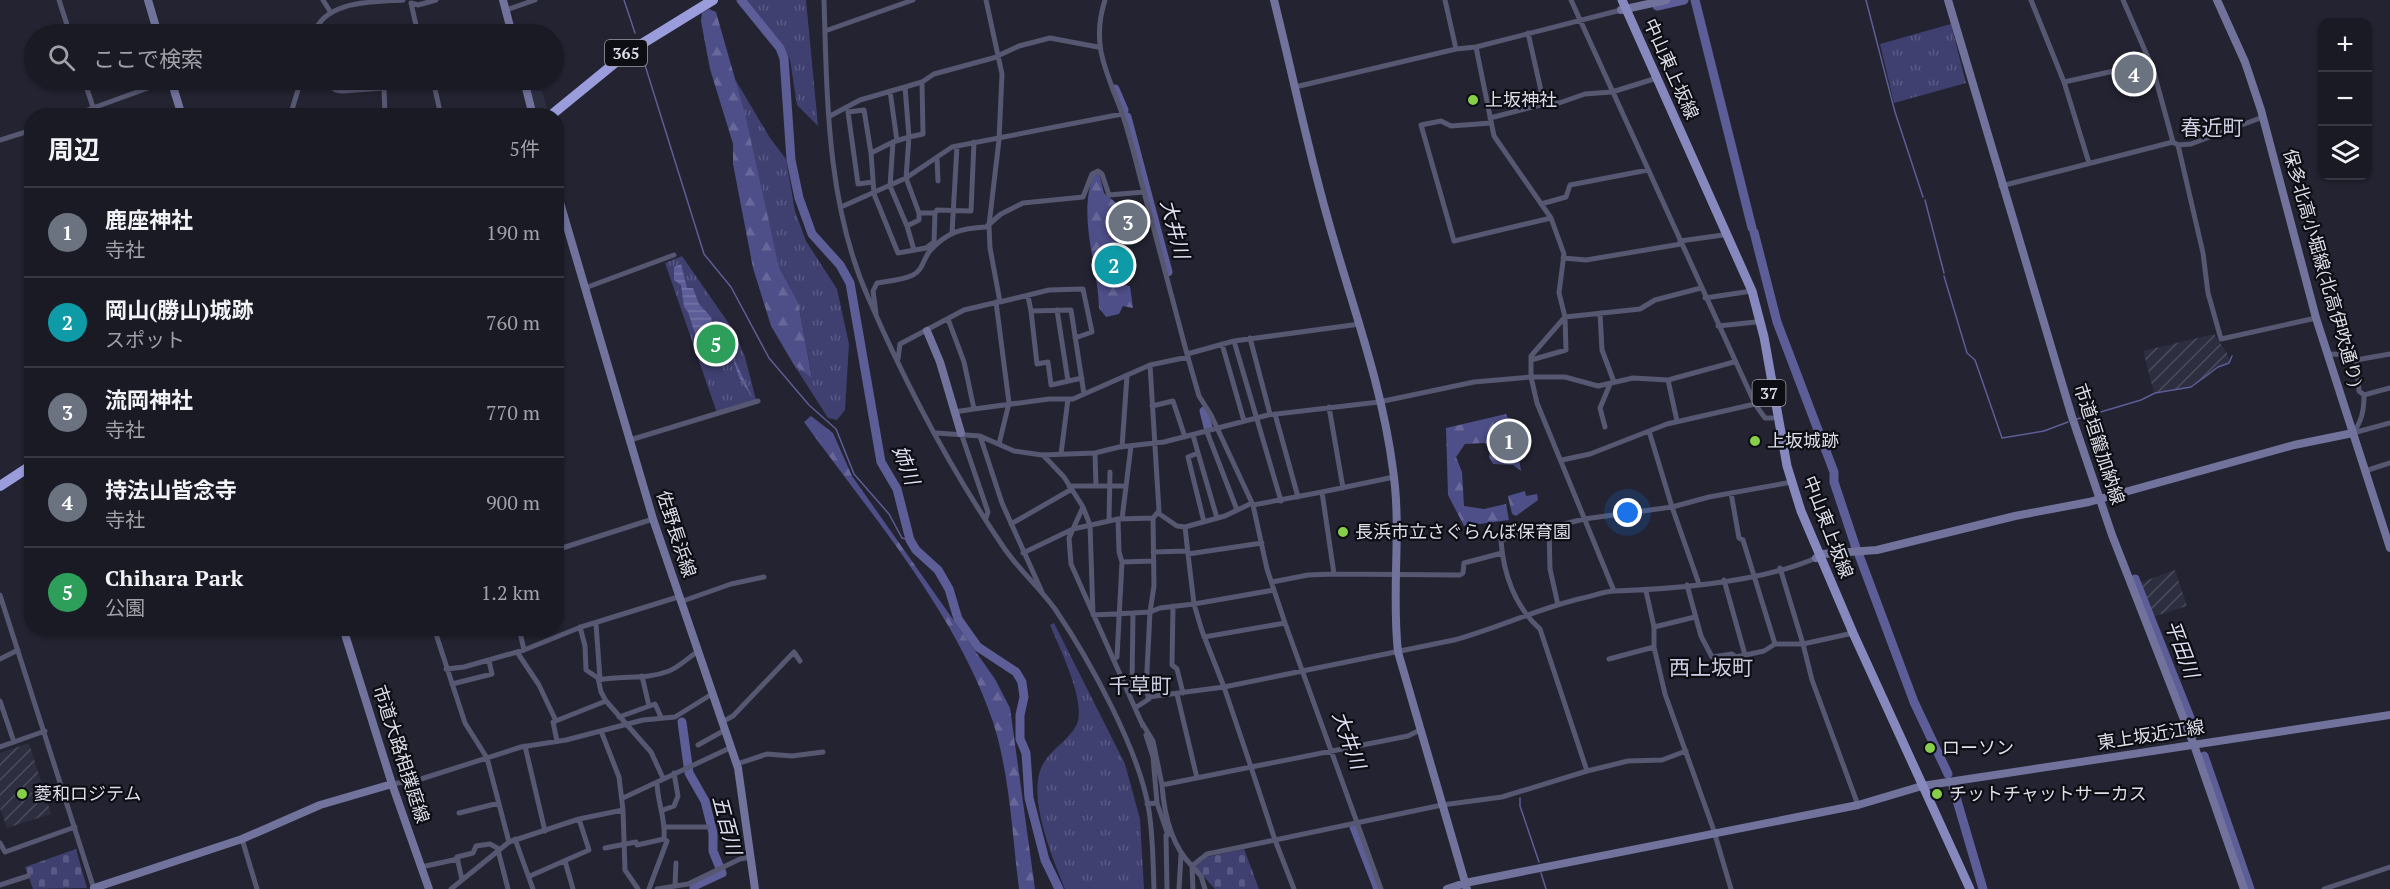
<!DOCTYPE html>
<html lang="ja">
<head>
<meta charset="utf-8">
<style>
  body { margin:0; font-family:"PT Serif","Noto Sans JP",serif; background:#272732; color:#f1f3f6 }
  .controls { position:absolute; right:18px; top:18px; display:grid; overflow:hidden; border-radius:12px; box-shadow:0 2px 4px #0004 }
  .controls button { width:54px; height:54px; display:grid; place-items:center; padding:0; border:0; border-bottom:2px solid #383842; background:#1a1a25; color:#f1f3f6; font:30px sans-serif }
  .you { position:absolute; left:1628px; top:513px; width:21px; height:21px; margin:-15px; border:4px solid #fff; border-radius:50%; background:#1a73e8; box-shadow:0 0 0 9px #1a73e833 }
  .badge { display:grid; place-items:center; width:39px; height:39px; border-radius:50%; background:#ea580c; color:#fff; font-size:20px; font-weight:700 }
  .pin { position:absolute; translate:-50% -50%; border:3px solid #fff; box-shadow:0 2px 6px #0006 }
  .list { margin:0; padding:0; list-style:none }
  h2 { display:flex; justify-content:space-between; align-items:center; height:78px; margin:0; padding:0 24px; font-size:26px }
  h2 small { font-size:20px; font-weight:400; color:#9fa1a7 }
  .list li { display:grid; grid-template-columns:39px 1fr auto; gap:18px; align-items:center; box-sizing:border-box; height:90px; padding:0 24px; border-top:2px solid #383842 }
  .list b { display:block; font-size:22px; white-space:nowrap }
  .list p { margin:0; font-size:20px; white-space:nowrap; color:#9fa1a7 }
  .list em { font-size:20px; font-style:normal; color:#9fa1a7 }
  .icon { flex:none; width:33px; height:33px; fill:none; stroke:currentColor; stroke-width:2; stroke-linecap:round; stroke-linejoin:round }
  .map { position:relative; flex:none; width:2390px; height:889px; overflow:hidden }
  .search { position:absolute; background:#1a1a25; box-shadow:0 2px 4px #0004; left:24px; top:24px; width:540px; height:66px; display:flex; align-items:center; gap:15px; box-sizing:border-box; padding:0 21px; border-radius:33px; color:#9fa1a7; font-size:22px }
  .panel { position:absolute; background:#1a1a25; box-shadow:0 2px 4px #0004; left:24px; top:108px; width:540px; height:528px; border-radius:24px }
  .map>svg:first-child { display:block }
  .built { fill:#2d2e40 }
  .industrial { fill:url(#industrial-furrows) }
  .grass { fill:url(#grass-tufts) }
  .forest { fill:url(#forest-firs) }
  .cemetery { fill:url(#cemetery-stones) }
  .water { fill:url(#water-rules) }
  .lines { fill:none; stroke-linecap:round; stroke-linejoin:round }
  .stream { stroke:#5d5d98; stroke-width:1.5 }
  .river { stroke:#5d5d98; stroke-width:9 }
  .street { stroke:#565771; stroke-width:5 }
  .secondary { stroke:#72739d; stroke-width:8 }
  .primary { stroke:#8789be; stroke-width:9 }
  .highway { stroke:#9a9cdc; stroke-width:10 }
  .poi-dot { fill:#88cf49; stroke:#0d0d14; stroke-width:2 }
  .labels { text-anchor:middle; stroke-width:4.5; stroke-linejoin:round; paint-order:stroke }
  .shield { fill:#0d0d14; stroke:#9f9fa8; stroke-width:1.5 }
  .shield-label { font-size:16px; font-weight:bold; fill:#dddee8 }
  .street-label { font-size:18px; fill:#dddee8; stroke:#0d0d14 }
  .poi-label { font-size:18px; fill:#dddee8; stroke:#0d0d14; text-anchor:start }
  .water-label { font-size:20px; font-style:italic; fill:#dddff1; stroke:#0d0d14 }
  .quarter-label { font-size:21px; fill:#cecfe2; stroke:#0d0d14 }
</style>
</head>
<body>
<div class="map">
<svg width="2390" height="889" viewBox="0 0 2390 889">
  <defs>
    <pattern id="industrial-furrows" width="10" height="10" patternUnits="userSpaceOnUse" patternTransform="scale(1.5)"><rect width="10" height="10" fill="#2d2e40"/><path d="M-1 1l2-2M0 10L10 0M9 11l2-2" fill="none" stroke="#4b4c5c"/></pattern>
    <pattern id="grass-tufts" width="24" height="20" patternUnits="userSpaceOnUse" patternTransform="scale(1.5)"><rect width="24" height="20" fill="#3f3f70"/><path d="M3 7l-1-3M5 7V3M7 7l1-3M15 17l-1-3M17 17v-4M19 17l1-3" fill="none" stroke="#5a5a84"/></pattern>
    <pattern id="forest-firs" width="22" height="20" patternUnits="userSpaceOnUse" patternTransform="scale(1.5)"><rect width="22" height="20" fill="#4e4e88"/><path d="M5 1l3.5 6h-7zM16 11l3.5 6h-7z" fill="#676799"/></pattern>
    <pattern id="cemetery-stones" width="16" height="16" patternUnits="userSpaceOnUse" patternTransform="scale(1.5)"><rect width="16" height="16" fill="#3f3f70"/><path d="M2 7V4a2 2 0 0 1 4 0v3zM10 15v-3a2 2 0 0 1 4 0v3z" fill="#5a5a84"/></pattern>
    <pattern id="water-rules" width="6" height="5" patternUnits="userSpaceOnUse" patternTransform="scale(1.5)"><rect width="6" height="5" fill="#5d5d98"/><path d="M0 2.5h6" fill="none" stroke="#7474a6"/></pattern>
  </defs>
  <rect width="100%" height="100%" fill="#232331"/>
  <path class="built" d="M534 81 536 91 542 90 547 108 540 115H536L527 83Z"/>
  <path class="industrial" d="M2214 334 2227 353 2230 362 2217 367 2206 378 2185 389 2154 393 2143 351Z
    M2175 570 2187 606 2152 617 2139 583Z
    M29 743 51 814 7 828 0 808V753Z"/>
  <path class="grass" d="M746 0H806L818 126 797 105 790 60 784 46Z
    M1951 24 1966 83 1894 103 1880 44Z
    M735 79 770 138 786 159 795 211 806 241 837 289 849 344 845 410 837 420 828 418 794 365 812 377 798 302 779 267Z
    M682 256 734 331 745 357 756 400 717 413 665 263Z
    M1054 623 1125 764 1140 819 1144 889H1065C1053 859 1028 800 1041 768 1048 751 1067 742 1076 726 1088 704 1059 647 1050 625Z"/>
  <path class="forest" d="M709 9 716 12 745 114 779 267 798 302 812 378 794 365 771 326 753 268 733 164V144L710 69 701 21 702 13Z
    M1095 171 1099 173 1104 193 1115 202 1121 219 1120 247 1114 252V262L1118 266 1125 285 1130 286 1133 308 1123 306 1119 314 1106 317 1099 308C1098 262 1076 216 1095 171Z
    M1142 211 1143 220 1126 222 1128 215Z
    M1506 414 1512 427 1500 433 1503 447 1517 446 1521 471 1513 465 1493 464 1489 457 1490 446 1484 443 1465 444 1456 457 1462 472 1464 506 1484 509 1506 504 1509 520 1464 526 1448 495 1446 428Z
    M811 416 833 433 852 476 995 679 1010 708 1035 889H1019C1012 834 1010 775 993 722 956 612 871 515 804 422Z
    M1525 491 1526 496 1537 494 1538 500 1516 516 1512 514 1508 496Z"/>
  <path class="cemetery" d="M76 849 87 888 33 889 25 867Z
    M1244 849 1259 889H1215L1195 867 1207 857Z"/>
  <path class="water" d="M681 264 687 288H693L699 304 711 317 714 332 726 342V347L735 353V361L753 399 739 377 730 350H725L727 361 721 366 705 365 688 312 684 307 681 285 674 280V267Z"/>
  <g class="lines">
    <path class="stream" d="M624 0 635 33
      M1866 0 1895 112 1923 197
      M644 62 704 254 731 287 769 358 809 405 836 429 854 474 889 514 902 538 910 540
      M1925 200 1944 273
      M1944 276 1967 353 1975 360 2002 438 2044 431 2068 422
      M2077 419 2141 400 2155 393 2191 387 2218 367 2229 363 2232 356
      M1520 798V806L1539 862
      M1541 873 1546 889"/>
    <path class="river" d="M741 0 780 48 784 58 791 160 799 198 812 234 840 265 850 283 881 462 897 489 910 540 916 550 938 570 949 589 958 619 978 647 1016 672 1022 682 1024 697 1020 715V739L1026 753 1029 798 1045 860 1059 889
      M1695 0 1752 228
      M1657 6 1684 0
      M1115 89 1124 110
      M1127 117 1168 272
      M1754 232 1777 322 1834 472V482L1856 548
      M1204 411 1208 427
      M1859 555 1914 702 1948 774
      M2135 579 2196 733
      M682 722 689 773 705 801 713 833V851L722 873 694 886V889
      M2204 756 2250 889
      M1953 787 1983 889
      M1354 827 1378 889"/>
    <path class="street" d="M59 0 70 34
      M323 0 331 13
      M824 0C827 99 827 205 868 297 905 383 950 468 1002 545 1017 568 1039 587 1055 609 1089 659 1140 751 1149 811 1153 836 1153 863 1154 889
      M986 0 1002 74 999 140 989 225 990 248 1000 302 1049 290 1083 289 1092 332 1075 338
      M1105 0C1090 47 1108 73 1123 116 1131 140 1137 166 1144 192
      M1445 0 1456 49
      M1571 0 1755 404 1765 418H1772
      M2031 0 2064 82 2089 163
      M506 10 535 0
      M825 31 913 0
      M296 34 315 28
      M314 34C324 0 374 2 403 0
      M418 34 411 3 418 5 436 0
      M1476 47 1494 136 1551 218 1564 254 1559 293 1565 317 1531 356V377L1537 403 1614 591
      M84 80 93 107
      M321 80 336 90 342 91 384 88 404 80
      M433 80 441 116
      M922 82 934 74 993 58 1019 46 1050 38 1098 47
      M2064 82 2150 63
      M1295 87 1456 49 1476 47 1621 10
      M384 88 385 116
      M890 91 897 141
      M1544 104 1559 103 1585 94 1612 92 1657 78
      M71 116 170 80
      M290 116 301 80
      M830 116 860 100 905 87 909 137 923 134 922 82 905 87
      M1490 118 1544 104 1528 33
      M1491 123 1451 126 1441 121 1421 125 1454 241 1551 218
      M0 140 32 130
      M893 142 909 137 906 178 919 213
      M2173 142 2178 145 2203 253 2208 293 2221 339 2316 318
      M2178 145 2191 144 2263 117
      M871 153 864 110 848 112 858 184 873 182
      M937 157 938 181
      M2001 186 2173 142 2153 69 2123 0
      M1541 204 1566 197 1570 185 1648 170
      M841 207 906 178 952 147 1122 114
      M935 213 937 210 971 211 974 142
      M907 226 890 186 893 142 871 153 874 194 898 253 926 248 934 242 935 213H919V220L907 226 914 250
      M952 233 957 146
      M1680 241 1723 235
      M1563 258 1586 260 1681 244
      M585 288 674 255
      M1028 296 1031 311 1071 310 1084 394
      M1705 298 1752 291
      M996 302 1009 403 999 444
      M1057 310 1068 381
      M1031 311 1037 364 1048 362 1051 385 1082 378
      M876 313 873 291 877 283C889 281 903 280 913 275 923 270 923 260 929 252 946 232 962 228 986 227L1001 214 1023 203 1083 197 1092 174 1098 171 1102 174 1109 195 1144 192 1187 354 1234 341 1360 324
      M1600 313 1602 350 1614 382
      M948 319 964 362 974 409 954 412
      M1718 326 1756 322
      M1250 338 1270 414
      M1234 341 1281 501
      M1222 344 1244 421
      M1187 354 1199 396 1211 415 1253 505 1267 569 1285 623 1381 889
      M2330 354 2350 355 2356 360 2359 391 2364 395
      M898 359 900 344 964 310 998 302
      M1531 360 1566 350 1565 317 1640 309 1655 300 1701 288
      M2356 360 2390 354
      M1150 365 1159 511 1153 518
      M1668 380 1677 421
      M1152 406 1173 401 1185 437
      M1329 407 1343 488
      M974 409 1049 399H1073L1150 365 1188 357
      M1275 414 1298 497
      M1605 427 1600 408 1610 384
      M1649 431 1667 424 1755 404
      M1207 432 1237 510
      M936 433 980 436 1002 503 1042 592
      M961 433 988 512 986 518
      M2353 433C2362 421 2364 410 2364 395L2390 388
      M2353 433 2390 423
      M1193 435 1198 453
      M980 436 1014 451 1042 455 1095 453 1119 447 1164 442 1268 415 1379 402 1474 382 1531 377H1565L1598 386 1633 378 1668 380 1734 362
      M630 440 758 401
      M1122 447 1127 376
      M1095 453 1096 486
      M1061 454 1068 399
      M1043 455 1064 477 1083 507 1069 538 1071 564 1143 726
      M1562 460 1590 454 1649 431 1672 507 1709 497 1792 482
      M2365 471 2390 463
      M1069 486H1126
      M1322 492 1394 477
      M1731 493 1739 538 1743 540 1775 644
      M1253 505 1322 492 1334 574 1308 575 1272 582
      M1083 507 1090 525 1093 615 1133 613 1132 685 1127 690
      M1158 513 1177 526 1185 527 1188 554 1262 543
      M1118 519 1153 518 1154 586 1150 612
      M1122 519 1131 446
      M1109 521 1110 472
      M1204 522 1188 457 1198 453 1217 518
      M1011 524 1072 489
      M1185 527 1225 516 1252 503
      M1549 528 1550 569 1558 605
      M556 550 653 519
      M1153 552 1187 551
      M1023 553 1073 529 1118 519 1119 552 1122 562 1117 657 1113 659
      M1188 554 1194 604 1274 590
      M1122 562 1154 561
      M1334 574 1460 575 1463 573 1464 563 1502 553
      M1724 580 1745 655
      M1687 585 1701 636 1712 657 1732 654 1736 657 1764 651 1775 644H1803L1780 568
      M1646 591 1654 627V647L1665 694 1713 828 1731 889
      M0 595 94 889
      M680 602 731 584 764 577
      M1173 606 1172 665 1177 669 1183 693
      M1133 613 1150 612 1146 690 1149 699 1135 708
      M596 624 600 679
      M580 627 585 646 586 670 598 678 601 692 606 701 651 752 663 778
      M1654 627 1695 617
      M434 628 465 723 487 758 509 842
      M519 628 524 650 581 627 678 597
      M1853 633 1803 644 1812 680 1858 805
      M1204 637 1285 623
      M517 652 539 685 556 721
      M0 659 18 650
      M1609 659 1654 647
      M446 669 464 667 524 650
      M642 676 649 706
      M599 680C622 675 646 680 669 671 679 667 688 658 697 652
      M452 684 492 674 489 661
      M1177 694 1197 778
      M1148 697 1224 687 1202 631 1194 604 1160 608 1150 612
      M0 701 14 742
      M619 717 655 704 661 717
      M722 722 733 716 794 652 800 661
      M1142 723 1153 741 1162 785 1251 767 1224 687 1454 640C1498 628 1539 608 1583 598 1593 596 1605 591 1615 591 1674 589 1761 582 1816 558
      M1146 735 1153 757 1157 803 1147 804
      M557 741 553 722 606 701
      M698 745 725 730
      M525 746 545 831
      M0 747 45 731
      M737 764 767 754 792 756 823 752
      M1587 771 1628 761 1662 760 1686 751
      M392 784 421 779 521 747 566 740 643 720 675 717 712 694
      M1162 785C1164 814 1171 845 1192 866L1207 854 1275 840 1251 767 1408 736 1420 730
      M623 798 732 747
      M1157 803 1168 835
      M623 810 625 870 638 889
      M663 810 674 806 678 796 674 773
      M459 813 499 803
      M665 827H707
      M1166 835 1167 889
      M242 839 257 889
      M515 839 533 889
      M0 843 5 852 75 827
      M605 848 636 842 637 845 664 839
      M498 850 508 889
      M565 861 573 889
      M1192 866 1201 876 1205 889
      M1192 866 1193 889
      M421 867 458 859
      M530 876 589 850 579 819
      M462 880 457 857 473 853 476 846 490 844 499 849
      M0 885 28 876
      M675 885 676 863
      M451 889 509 842 579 819 623 810 619 777 601 731
      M649 889 667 841 664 839C666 818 657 802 657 782
      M657 889 688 884 740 859 751 857
      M1179 889 1181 855
      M1294 889 1275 840 1442 805 1502 797 1587 771 1540 629C1515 607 1503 573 1501 540L1584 519 1672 507 1699 584
      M2324 889 2390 867"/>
    <path class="secondary" d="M148 0 158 34
      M503 0 512 34
      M1274 0C1292 72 1307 145 1327 216 1350 300 1382 383 1393 470 1402 531 1391 591 1398 652L1467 889
      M1948 0 2072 417 2112 535 2194 745 2244 889
      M2217 0 2245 62 2261 110 2316 318 2390 548
      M1621 10 1666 0
      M171 80 182 116
      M524 80 533 116
      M556 189 653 519 738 768 755 889
      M927 331 940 362 961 433
      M1816 558 1822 554 1877 550 2015 516 2089 502 2294 445 2353 433
      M343 628 392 784 429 889
      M94 888 242 839 320 805 392 784
      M1447 889 1465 883 1858 805 1922 786 2390 715"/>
    <path class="primary" d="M1622 0 1752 291 1764 337 1787 466 1801 511 1853 633 1970 889"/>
    <path class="highway" d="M550 116 627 53 713 0
      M0 486 32 465"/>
  </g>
  <g class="poi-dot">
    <circle cx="1473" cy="100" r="6"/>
    <circle cx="1755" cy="441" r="6"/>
    <circle cx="1343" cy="532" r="6"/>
    <circle cx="1930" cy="748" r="6"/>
    <circle cx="22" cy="794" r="6"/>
    <circle cx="1937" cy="794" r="6"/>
  </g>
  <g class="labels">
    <g class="shield">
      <rect x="605" y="40" width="42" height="26" rx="4.5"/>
      <rect x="1752.5" y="380" width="33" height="26" rx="4.5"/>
    </g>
    <g class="shield-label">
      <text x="626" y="59">365</text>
      <text x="1769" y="399">37</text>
    </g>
    <g class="street-label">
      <text transform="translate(1671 69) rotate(66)" y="6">中山東上坂線</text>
      <text transform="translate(2323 268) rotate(74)" y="6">保多北高小堀線(北高伊吹通り)</text>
      <text transform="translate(2099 444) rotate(72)" y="6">市道垣籠加納線</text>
      <text transform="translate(1828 527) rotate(69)" y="6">中山東上坂線</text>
      <text transform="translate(676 534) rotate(72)" y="6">佐野長浜線</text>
      <text transform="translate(2151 735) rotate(-9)" y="6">東上坂近江線</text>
      <text transform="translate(401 754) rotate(72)" y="6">市道大路相撲庭線</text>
    </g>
    <g class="poi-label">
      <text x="1485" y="106">上坂神社</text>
      <text x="1767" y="447">上坂城跡</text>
      <text x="1355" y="538">長浜市立さぐらんぼ保育園</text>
      <text x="1942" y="754">ローソン</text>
      <text x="34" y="800">菱和ロジテム</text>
      <text x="1949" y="800">チットチャットサーカス</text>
    </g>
    <g class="water-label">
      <text transform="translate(1175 229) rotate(75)" y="7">大井川</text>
      <text transform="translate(906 465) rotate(69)" y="7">姉川</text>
      <text transform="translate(2182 649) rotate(69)" y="7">平田川</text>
      <text transform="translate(1349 740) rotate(70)" y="7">大井川</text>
      <text transform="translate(727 825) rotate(75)" y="7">五百川</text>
    </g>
    <g class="quarter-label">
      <text x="2212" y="135">春近町</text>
      <text x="1711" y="675">西上坂町</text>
      <text x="1140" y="693">千草町</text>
    </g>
  </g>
</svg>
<div class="controls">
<button>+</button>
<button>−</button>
<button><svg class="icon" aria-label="layers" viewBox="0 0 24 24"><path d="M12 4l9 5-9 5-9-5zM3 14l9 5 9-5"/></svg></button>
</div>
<div class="you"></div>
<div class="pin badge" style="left:1509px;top:441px;background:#6b7280">1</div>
<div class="pin badge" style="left:1114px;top:265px;background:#0f9aa8">2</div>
<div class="pin badge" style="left:1128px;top:222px;background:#6b7280">3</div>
<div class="pin badge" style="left:2134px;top:74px;background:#6b7280">4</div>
<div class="pin badge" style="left:716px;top:344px;background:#2e9e5b">5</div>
<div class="search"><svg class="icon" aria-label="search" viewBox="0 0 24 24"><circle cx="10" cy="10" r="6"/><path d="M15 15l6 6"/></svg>ここで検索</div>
<section class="panel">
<h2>周辺<small>5件</small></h2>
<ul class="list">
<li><span class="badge" style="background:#6b7280">1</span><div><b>鹿座神社</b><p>寺社</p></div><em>190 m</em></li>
<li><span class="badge" style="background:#0f9aa8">2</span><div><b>岡山(勝山)城跡</b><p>スポット</p></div><em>760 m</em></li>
<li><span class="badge" style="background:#6b7280">3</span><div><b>流岡神社</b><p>寺社</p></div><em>770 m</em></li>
<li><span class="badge" style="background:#6b7280">4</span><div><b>持法山皆念寺</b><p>寺社</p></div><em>900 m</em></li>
<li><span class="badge" style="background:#2e9e5b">5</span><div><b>Chihara Park</b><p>公園</p></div><em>1.2 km</em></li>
</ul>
</section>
</div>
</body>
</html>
